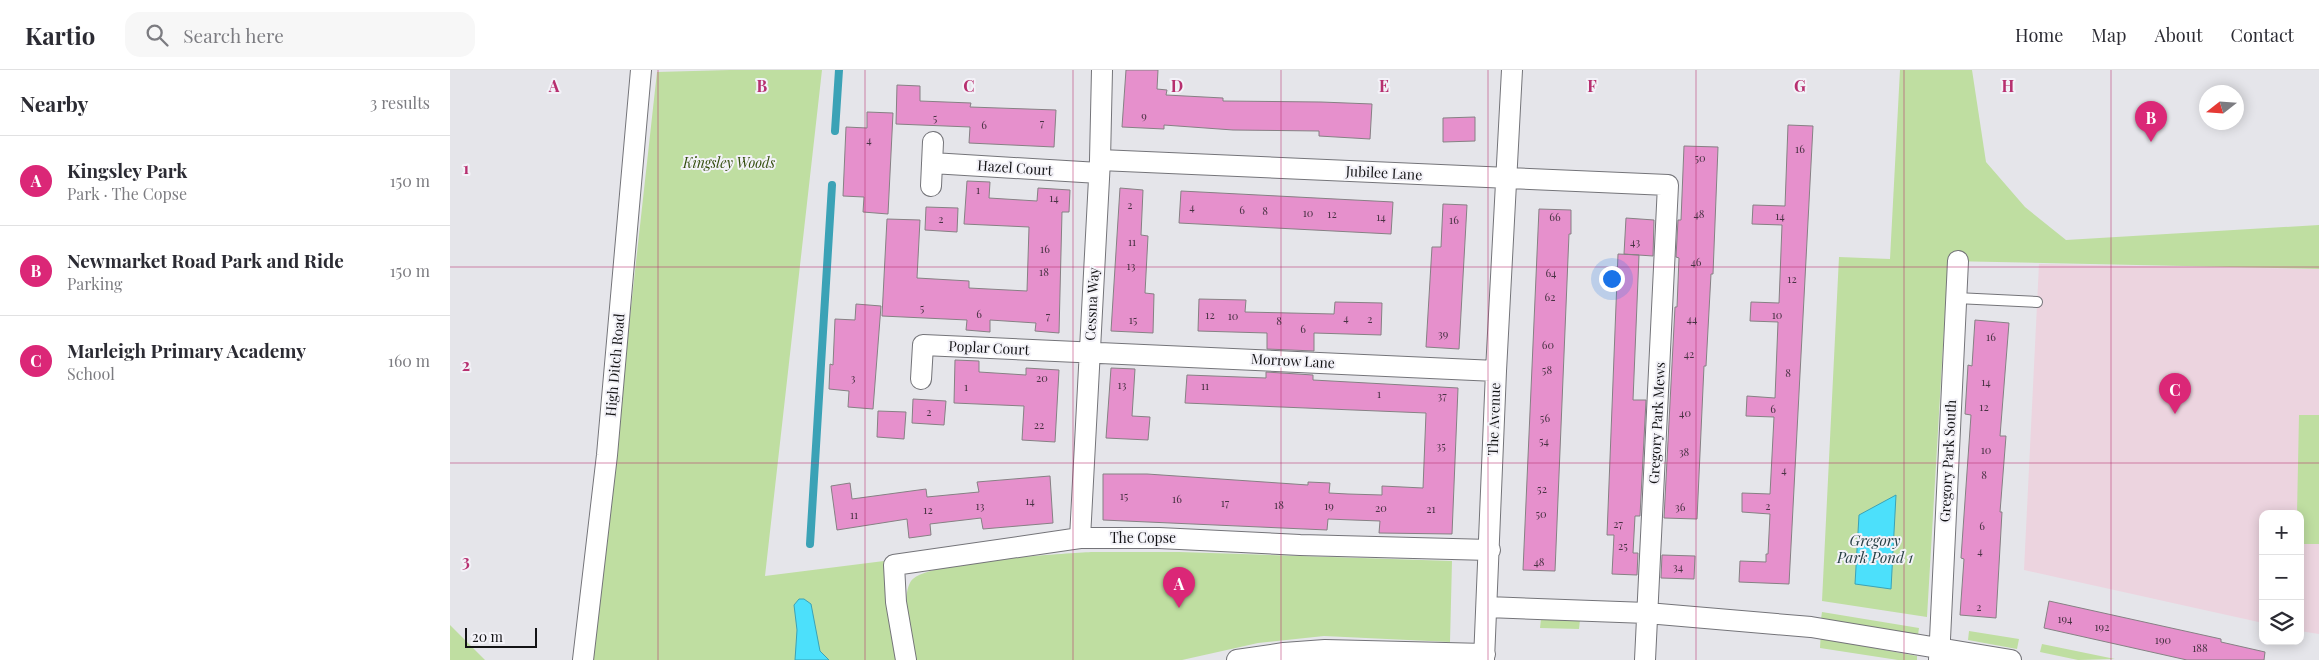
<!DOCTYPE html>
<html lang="en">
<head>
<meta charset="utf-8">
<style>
  body { margin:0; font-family:"Playfair Display",serif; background:#f7f7f7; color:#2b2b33 }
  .controls { position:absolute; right:15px; bottom:15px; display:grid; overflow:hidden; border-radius:10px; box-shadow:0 2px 12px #0003 }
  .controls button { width:45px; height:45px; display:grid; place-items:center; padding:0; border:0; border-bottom:1px solid #e1e1e2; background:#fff; color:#2b2b33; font:25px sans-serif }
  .compass { position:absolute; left:1749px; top:15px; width:45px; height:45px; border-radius:50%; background:#fff; box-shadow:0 2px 12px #0003; rotate:253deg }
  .scale { position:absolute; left:15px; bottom:12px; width:72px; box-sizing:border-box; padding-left:5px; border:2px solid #131315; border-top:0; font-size:14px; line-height:18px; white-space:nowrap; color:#131315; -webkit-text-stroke:4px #f3f2f8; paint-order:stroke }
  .you { position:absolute; left:1161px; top:208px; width:18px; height:18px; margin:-12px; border:4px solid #fff; border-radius:50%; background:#1a73e8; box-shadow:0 0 0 8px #1a73e833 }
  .badge { display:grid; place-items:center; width:32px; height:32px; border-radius:50%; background:#db2777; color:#fff; font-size:16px; font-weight:700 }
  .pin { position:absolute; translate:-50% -41px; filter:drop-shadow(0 1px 2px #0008) }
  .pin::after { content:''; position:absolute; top:26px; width:18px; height:15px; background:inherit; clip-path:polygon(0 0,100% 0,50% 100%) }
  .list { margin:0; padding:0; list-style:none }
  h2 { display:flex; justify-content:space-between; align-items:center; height:65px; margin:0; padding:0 20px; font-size:21px }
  h2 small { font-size:16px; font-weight:400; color:#7c7c81 }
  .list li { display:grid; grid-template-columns:32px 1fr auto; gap:15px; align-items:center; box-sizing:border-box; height:90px; padding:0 20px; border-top:1px solid #e1e1e2 }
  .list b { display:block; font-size:19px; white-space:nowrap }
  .list p { margin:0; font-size:16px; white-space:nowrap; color:#7c7c81 }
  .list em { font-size:16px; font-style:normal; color:#7c7c81 }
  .icon { flex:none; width:28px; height:28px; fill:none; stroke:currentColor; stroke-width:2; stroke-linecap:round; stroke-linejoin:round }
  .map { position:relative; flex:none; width:1869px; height:590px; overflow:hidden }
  header { display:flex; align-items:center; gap:30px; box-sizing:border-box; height:70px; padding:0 25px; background:#fff; border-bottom:1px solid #e1e1e2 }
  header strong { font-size:24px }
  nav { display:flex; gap:28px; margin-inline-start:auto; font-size:18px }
  .search { width:350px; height:45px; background:#f7f7f7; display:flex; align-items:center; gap:12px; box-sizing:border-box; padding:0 18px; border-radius:15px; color:#7c7c81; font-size:19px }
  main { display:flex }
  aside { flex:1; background:#fff }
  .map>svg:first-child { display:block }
  .education { fill:#ecd4df }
  .green { fill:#bfdea1 }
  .water { fill:#4ce0fb; stroke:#3ba2b6 }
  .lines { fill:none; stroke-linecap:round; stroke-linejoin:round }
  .stream { stroke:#3ba2b6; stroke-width:8 }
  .building { fill:#e690cc; stroke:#868184 }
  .lane-casing { stroke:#747479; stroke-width:12 }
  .street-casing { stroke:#747479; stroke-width:22 }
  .lane { stroke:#fff; stroke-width:10 }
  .street { stroke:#fff; stroke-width:20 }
  .grid { fill:none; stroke:#b72f6f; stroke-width:1; stroke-opacity:0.55 }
  .labels { text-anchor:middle; stroke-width:4; stroke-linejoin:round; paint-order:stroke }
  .number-label { font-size:11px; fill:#483243 }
  .park-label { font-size:14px; font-style:italic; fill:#334d0d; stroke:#f3f2f8 }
  .street-label { font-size:14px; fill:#131315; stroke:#f3f2f8 }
  .water-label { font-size:15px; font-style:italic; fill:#273f44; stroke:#f3f2f8 }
  .grid-label { font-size:16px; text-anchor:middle; font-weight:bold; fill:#b72f6f; stroke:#f3f2f8; stroke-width:4; stroke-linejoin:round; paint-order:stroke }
</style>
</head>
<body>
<header>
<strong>Kartio</strong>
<div class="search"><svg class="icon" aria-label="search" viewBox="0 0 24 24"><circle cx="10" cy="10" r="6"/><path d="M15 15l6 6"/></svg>Search here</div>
<nav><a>Home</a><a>Map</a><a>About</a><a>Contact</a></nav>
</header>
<main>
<aside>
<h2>Nearby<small>3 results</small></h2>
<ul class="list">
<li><span class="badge">A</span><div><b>Kingsley Park</b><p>Park · The Copse</p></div><em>150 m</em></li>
<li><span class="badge">B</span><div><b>Newmarket Road Park and Ride</b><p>Parking</p></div><em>150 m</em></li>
<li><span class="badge">C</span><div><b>Marleigh Primary Academy</b><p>School</p></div><em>160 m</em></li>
</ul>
</aside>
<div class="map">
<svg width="1869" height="590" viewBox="0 0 1869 590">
  <rect width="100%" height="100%" fill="#e5e5ea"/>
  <path class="education" d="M1589 194 1869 199V564L1850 561V444H1813V553L1574 500Z"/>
  <path class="green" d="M280 0H372L315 506 434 491 446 590H142L207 2Z
    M1450 0H1522L1536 92 1575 137 1616 170 1869 155V199L1498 191 1477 547 1372 531 1389 187 1440 189Z
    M1849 345H1869V474H1850V444H1847Z
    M641 482H729L1002 491 1000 572 874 566 808 573 732 590H465C461 571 450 528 461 511 474 491 613 484 641 482Z
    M1372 542 1469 558 1468 565 1371 549Z
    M1091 549 1130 550 1129 559 1090 558Z
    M0 555 35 590H0Z
    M1371 560 1386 571 1467 586V590H1448L1370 578Z
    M1519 561 1569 569 1567 579 1518 570Z
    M1592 574 1665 589 1628 590 1590 582Z"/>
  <path class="water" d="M1446 425 1441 519 1405 514 1409 445Z
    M349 529H354L361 534 370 581 379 590H345L347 560 344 535Z"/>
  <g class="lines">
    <path class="stream" d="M385 61 389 0
      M360 474 382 115"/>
  </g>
  <path class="building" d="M676 0H708L707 19 717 20 716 25 773 28V31L871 32 922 34 920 69 869 66V61L783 60 714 55V59L672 57Z
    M447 15 470 16V31L521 33 520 37 606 40 604 77 519 73 520 57 446 54Z
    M417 42 443 43 438 144 413 142 414 127 393 126 396 57 417 58Z
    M1025 47V71L993 72V48Z
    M1338 55 1363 56 1339 514 1289 512 1290 491 1316 492V484H1318L1320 444 1292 442V423L1320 424 1324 347 1296 346 1297 326 1325 328 1328 252 1300 251 1301 232 1329 233 1332 155 1302 154 1303 135 1335 136Z
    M1234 76 1268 77 1263 204H1261L1256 296H1254L1247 449 1214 448 1225 237H1227L1229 188 1226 187 1228 150H1231Z
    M517 111 540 112 539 128 587 131 588 118 620 120 619 142H612L609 263 585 261 586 253 540 250V262L516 260 517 250 432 246 437 149 470 150 467 208 519 211V218L577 221 579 157 514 154Z
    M670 118 693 120 691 165 698 166 695 223 704 224 703 263 661 261Z
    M731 121 943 132 941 164 729 153Z
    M993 134 1017 135 1009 279 976 277 982 177H991Z
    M476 137 508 138 507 162 475 160Z
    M1089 139 1121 140V164H1119L1105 501 1073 500Z
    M1176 148 1204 150 1203 186 1174 184Z
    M1168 184 1189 185 1183 330H1196L1190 446H1185L1183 483H1188L1187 505 1162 504 1164 465H1157Z
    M749 229 796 230 795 242 884 244 885 232 932 233 931 265 864 263V281L817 279V263L748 261Z
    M406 234 431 236 423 339 398 337 399 321 379 319 380 294 383 295 385 249 405 250Z
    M1525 250 1559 253 1550 366H1556L1550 442H1552L1546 548 1510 545 1514 489 1511 488 1521 345 1515 344 1518 295 1522 296Z
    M505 290 529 291V302L576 305V298L609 300 605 372 572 370 574 336 504 333Z
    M661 298 685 299 682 346 700 347 698 370 656 368Z
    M816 302 863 305V310L1008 318 1002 464 929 463 930 451 903 450 878 449 877 460 653 450V404H697L858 415V412L880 413 879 423 898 424 932 425V416L973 418 976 343 735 333 737 305 816 308Z
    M463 329 496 331 494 355 462 353Z
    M428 341 456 342 454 369 427 367Z
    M600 406 603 453 533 459 531 448 480 454 481 465 459 468 457 449 387 460 381 416 400 413 402 429 476 419 477 427 529 422 527 412Z
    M1212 485 1245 486 1244 509 1211 508Z
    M1599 531 1771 569V572L1815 582 1814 590H1737L1594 558Z"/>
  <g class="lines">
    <defs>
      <path id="lane" d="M1506 228 1587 232"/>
      <path id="street" d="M650 90 1218 115 1195 590
        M482 93 649 103
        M481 116 483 72
        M471 309 473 275 1046 301
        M630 468 650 90 652 0
        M1037 537 1197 543 1361 557 1561 590
        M133 590 157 385 191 0
        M456 590 446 532 444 495 630 468H709L850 475 1040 480
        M787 590 834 583 875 580 1035 584
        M1034 590 1046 301 1062 0
        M1489 590 1508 191"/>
    </defs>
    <use href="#lane" class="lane-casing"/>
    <use href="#street" class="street-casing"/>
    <use href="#lane" class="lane"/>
    <use href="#street" class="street"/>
  </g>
  <path class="grid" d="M208 0V590M415 0V590M623 0V590M831 0V590M1038 0V590M1246 0V590M1454 0V590M1661 0V590M0 197H1869M0 393H1869"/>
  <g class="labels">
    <g class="number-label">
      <text x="694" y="50">9</text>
      <text x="485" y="52">5</text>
      <text x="592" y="57">7</text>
      <text x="534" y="59">6</text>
      <text x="419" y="74">4</text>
      <text x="1350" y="83">16</text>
      <text x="1250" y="92">50</text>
      <text x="528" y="124">1</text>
      <text x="604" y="132">14</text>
      <text x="680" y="139">2</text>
      <text x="742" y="141">4</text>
      <text x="792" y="144">6</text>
      <text x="815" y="145">8</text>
      <text x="858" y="147">10</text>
      <text x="882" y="148">12</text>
      <text x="1249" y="148">48</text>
      <text x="1330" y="150">14</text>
      <text x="931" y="151">14</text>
      <text x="1105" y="151">66</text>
      <text x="491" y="153">2</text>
      <text x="1004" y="154">16</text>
      <text x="682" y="176">11</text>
      <text x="1185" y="176">43</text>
      <text x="595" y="183">16</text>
      <text x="1246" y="196">46</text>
      <text x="681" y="200">13</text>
      <text x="594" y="206">18</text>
      <text x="1101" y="207">64</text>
      <text x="1342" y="213">12</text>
      <text x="1100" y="231">62</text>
      <text x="472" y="242">5</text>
      <text x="529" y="248">6</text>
      <text x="760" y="249">12</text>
      <text x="1327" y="249">10</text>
      <text x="598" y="250">7</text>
      <text x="783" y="250">10</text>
      <text x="896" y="252">4</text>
      <text x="920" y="253">2</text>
      <text x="1242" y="253">44</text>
      <text x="683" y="254">15</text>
      <text x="829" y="255">8</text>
      <text x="853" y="263">6</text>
      <text x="993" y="268">39</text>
      <text x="1541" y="271">16</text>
      <text x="1098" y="279">60</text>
      <text x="1239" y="288">42</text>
      <text x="1097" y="304">58</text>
      <text x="1338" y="307">8</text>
      <text x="403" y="312">3</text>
      <text x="592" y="312">20</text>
      <text x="1536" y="316">14</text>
      <text x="672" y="319">13</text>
      <text x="755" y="320">11</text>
      <text x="516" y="321">1</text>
      <text x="929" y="328">1</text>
      <text x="992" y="330">37</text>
      <text x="1534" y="341">12</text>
      <text x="1323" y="343">6</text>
      <text x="479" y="346">2</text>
      <text x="1235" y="347">40</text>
      <text x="1095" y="352">56</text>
      <text x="589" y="359">22</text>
      <text x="1094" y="375">54</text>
      <text x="991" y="380">35</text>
      <text x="1536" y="384">10</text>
      <text x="1234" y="386">38</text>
      <text x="1334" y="404">4</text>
      <text x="1534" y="409">8</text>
      <text x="1092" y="423">52</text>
      <text x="674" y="430">15</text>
      <text x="727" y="433">16</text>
      <text x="580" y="435">14</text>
      <text x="775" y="437">17</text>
      <text x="829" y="439">18</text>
      <text x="530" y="440">13</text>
      <text x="879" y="440">19</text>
      <text x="1318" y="440">2</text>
      <text x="1230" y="441">36</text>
      <text x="931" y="442">20</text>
      <text x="981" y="443">21</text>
      <text x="478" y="444">12</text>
      <text x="1091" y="448">50</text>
      <text x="404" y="449">11</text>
      <text x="1168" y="458">27</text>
      <text x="1532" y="460">6</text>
      <text x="1173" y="480">25</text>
      <text x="1530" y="485">4</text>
      <text x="1089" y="496">48</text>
      <text x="1228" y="501">34</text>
      <text x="1529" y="541">2</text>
      <text x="1615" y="553">194</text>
      <text x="1652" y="561">192</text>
      <text x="1713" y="574">190</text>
      <text x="1750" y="582">188</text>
    </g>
    <g class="park-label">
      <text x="279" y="98">Kingsley Woods</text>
    </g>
    <g class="street-label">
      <text transform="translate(565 98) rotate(4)" y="5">Hazel Court</text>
      <text transform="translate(934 103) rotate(3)" y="5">Jubilee Lane</text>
      <text transform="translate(642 234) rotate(-87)" y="5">Cessna Way</text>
      <text transform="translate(539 278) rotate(3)" y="5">Poplar Court</text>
      <text transform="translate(843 291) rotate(3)" y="5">Morrow Lane</text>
      <text transform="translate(165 295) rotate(-85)" y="5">High Ditch Road</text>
      <text transform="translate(1044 349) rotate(-88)" y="5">The Avenue</text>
      <text transform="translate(1207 353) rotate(-87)" y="5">Gregory Park Mews</text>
      <text transform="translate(1498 391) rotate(-87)" y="5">Gregory Park South</text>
      <text x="693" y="473">The Copse</text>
    </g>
    <g class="water-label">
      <text x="1425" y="476">Gregory<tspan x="1425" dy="17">Park Pond 1</tspan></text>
    </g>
  </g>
  <g class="grid-label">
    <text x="104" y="22">A</text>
    <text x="312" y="22">B</text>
    <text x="519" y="22">C</text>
    <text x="727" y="22">D</text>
    <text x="934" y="22">E</text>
    <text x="1142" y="22">F</text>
    <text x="1350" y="22">G</text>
    <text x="1558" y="22">H</text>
    <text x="16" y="104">1</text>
    <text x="16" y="301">2</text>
    <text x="16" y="497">3</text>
  </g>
</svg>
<div class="controls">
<button>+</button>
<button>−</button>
<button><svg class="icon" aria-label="layers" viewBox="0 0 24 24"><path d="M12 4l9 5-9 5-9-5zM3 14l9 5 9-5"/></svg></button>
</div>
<svg class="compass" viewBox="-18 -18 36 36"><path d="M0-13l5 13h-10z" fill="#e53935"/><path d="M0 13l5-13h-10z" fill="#7c7c81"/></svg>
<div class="scale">20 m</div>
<div class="you"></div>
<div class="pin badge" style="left:729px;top:538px">A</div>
<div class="pin badge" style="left:1701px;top:72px">B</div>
<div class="pin badge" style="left:1725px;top:344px">C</div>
</div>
</main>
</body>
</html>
